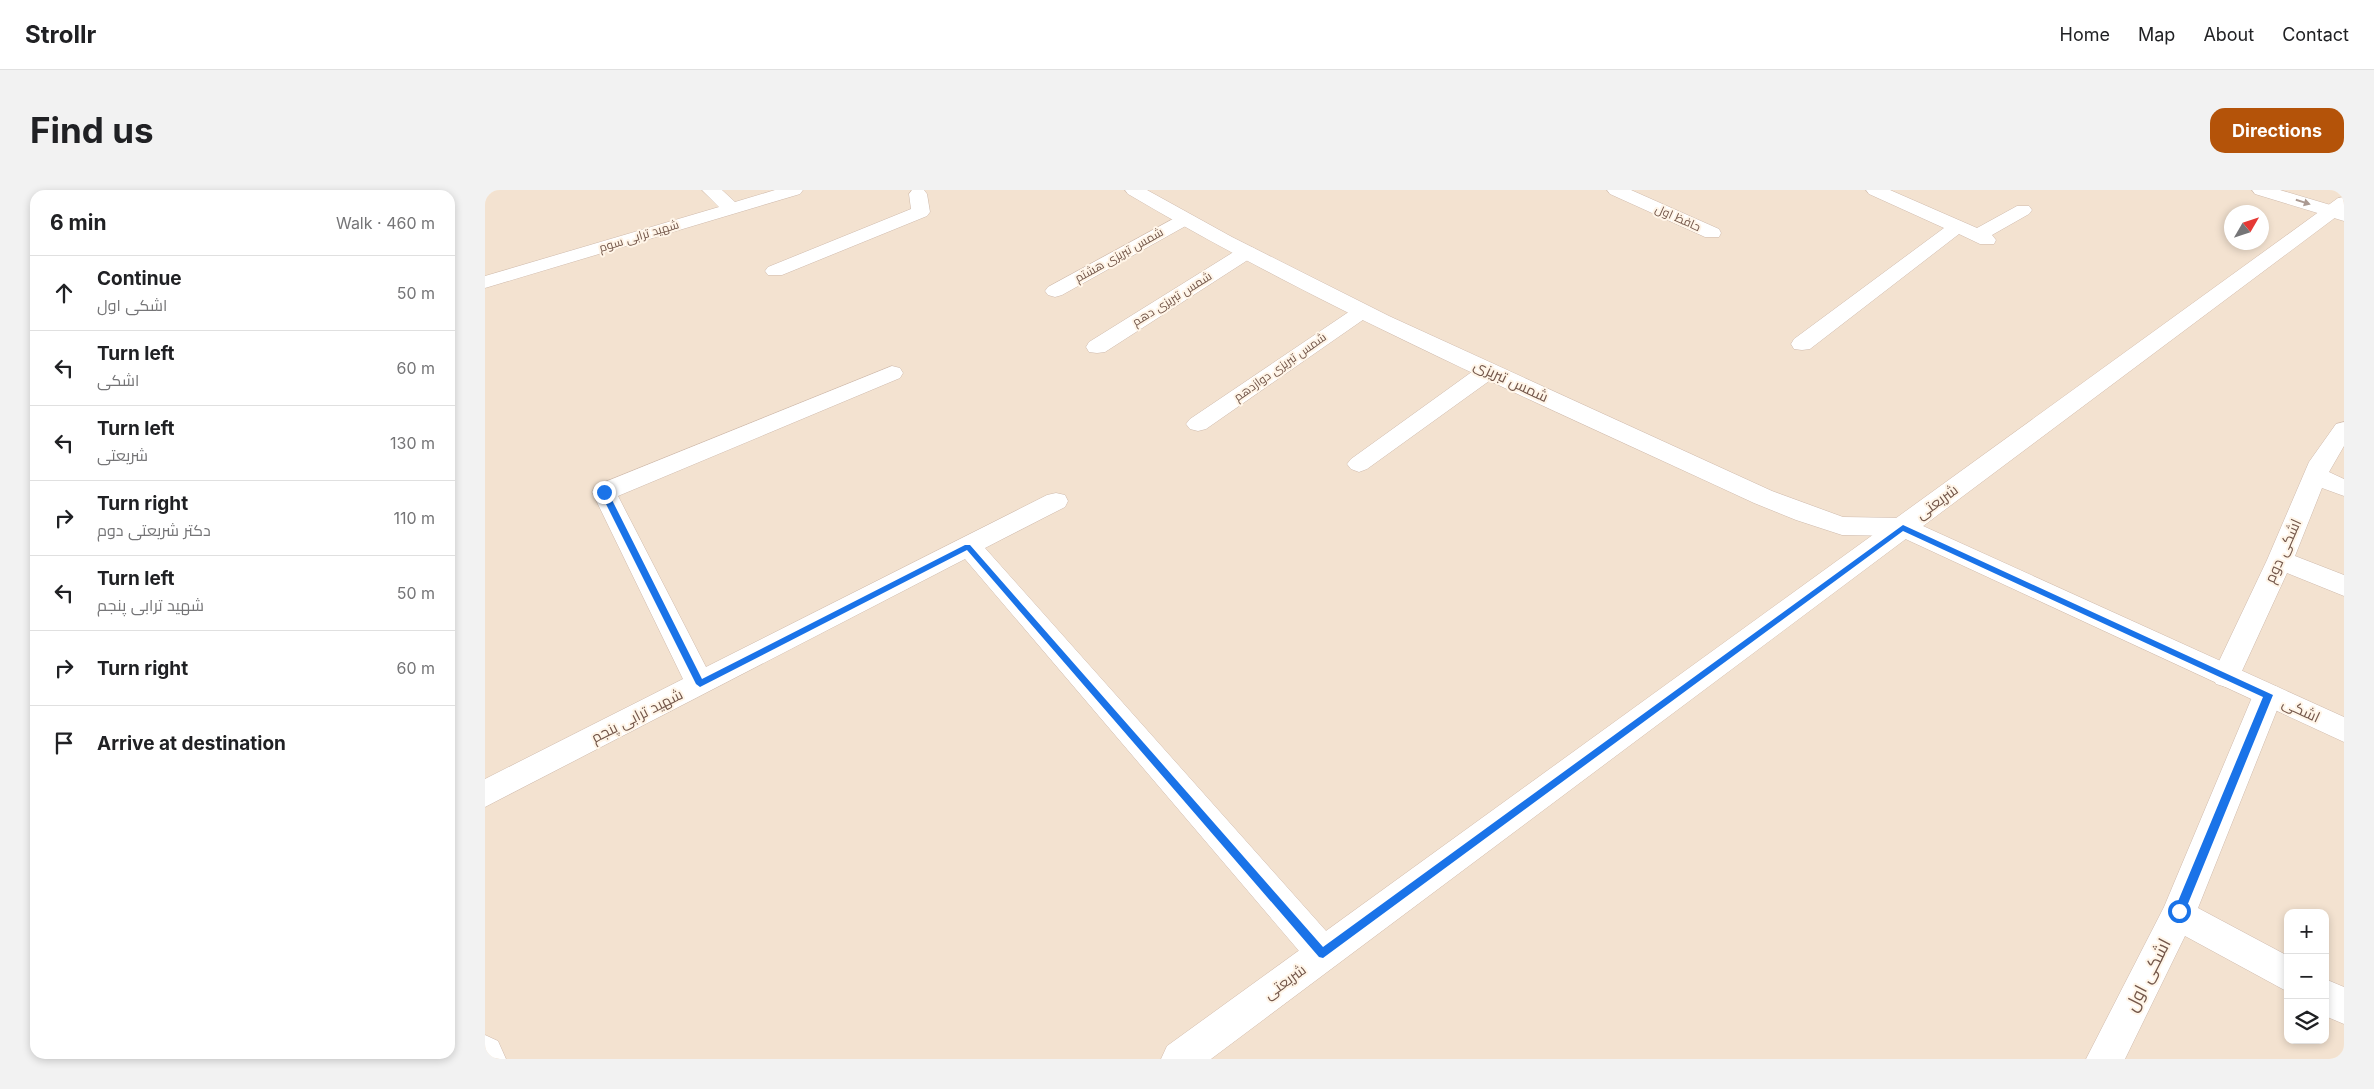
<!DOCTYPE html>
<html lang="en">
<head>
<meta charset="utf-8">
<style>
  body { margin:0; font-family:Inter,Cairo,sans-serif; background:#f2f2f2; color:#202124 }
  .controls { position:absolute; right:15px; bottom:15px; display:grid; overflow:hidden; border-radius:10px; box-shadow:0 2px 8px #0003 }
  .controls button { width:45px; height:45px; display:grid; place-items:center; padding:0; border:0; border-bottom:1px solid #e0e0e0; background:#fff; color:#202124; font:25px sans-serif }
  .compass { position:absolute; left:1739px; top:15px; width:45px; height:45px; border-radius:50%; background:#fff; box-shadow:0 2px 8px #0003; rotate:51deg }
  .stop { position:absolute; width:15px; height:15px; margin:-11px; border:4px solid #1a73e8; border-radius:50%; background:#fff }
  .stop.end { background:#1a73e8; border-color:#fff; box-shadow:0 1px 5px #0008 }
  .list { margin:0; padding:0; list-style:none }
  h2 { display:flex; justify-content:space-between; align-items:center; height:65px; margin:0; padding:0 20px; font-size:21px }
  h2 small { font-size:16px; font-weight:400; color:#757577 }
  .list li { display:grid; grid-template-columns:32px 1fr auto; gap:15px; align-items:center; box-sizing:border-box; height:75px; padding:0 20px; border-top:1px solid #e0e0e0 }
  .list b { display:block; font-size:19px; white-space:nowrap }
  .list p { margin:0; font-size:16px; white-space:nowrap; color:#757577 }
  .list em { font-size:16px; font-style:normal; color:#757577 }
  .icon { flex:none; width:28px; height:28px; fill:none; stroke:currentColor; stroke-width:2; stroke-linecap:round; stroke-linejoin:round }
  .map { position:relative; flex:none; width:1859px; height:869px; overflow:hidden; border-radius:15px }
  header { display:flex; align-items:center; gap:30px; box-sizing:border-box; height:70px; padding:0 25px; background:#fff; border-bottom:1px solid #e0e0e0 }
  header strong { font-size:24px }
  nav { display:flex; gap:28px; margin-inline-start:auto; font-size:18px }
  .intro { display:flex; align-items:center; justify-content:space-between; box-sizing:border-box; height:120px; padding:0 30px }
  h1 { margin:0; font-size:35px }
  .button { padding:12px 22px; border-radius:15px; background:#b45309; color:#fff; font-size:18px; font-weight:700 }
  main { display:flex; gap:30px; padding:0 30px }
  aside { flex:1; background:#fff; border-radius:15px; box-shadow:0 2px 8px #0003 }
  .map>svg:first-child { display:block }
  .residential { fill:#f3e2d0; fill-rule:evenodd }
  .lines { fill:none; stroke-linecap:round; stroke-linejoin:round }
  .minor-casing { stroke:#cfbaac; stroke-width:1 }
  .tertiary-casing { stroke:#cfbaac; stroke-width:1 }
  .secondary-casing { stroke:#d2baa9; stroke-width:1 }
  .minor { fill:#fff; fill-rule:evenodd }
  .tertiary { fill:#fff; fill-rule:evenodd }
  .secondary { fill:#fff; fill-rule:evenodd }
  .oneway { fill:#ab9a92 }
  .route { fill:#1a73e8 }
  .labels { text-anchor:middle; stroke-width:4; stroke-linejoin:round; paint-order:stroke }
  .far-street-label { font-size:12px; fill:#735649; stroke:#fff5e8 }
  .street-label { font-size:15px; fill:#735649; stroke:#fff5e8 }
  .near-street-label { font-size:18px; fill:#735649; stroke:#fff5e8 }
</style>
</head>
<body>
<header>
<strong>Strollr</strong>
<nav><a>Home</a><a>Map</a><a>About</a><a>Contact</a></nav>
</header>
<div class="intro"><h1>Find us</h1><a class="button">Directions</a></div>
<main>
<aside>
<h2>6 min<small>Walk · 460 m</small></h2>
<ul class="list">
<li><svg class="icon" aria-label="ahead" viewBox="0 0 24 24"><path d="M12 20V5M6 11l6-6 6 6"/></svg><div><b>Continue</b><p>اشکی اول</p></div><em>50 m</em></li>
<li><svg class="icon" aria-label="left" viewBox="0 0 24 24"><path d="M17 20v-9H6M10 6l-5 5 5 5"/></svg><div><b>Turn left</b><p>اشکی</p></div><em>60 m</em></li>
<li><svg class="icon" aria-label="left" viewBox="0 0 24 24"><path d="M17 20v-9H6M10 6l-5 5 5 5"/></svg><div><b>Turn left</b><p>شریعتی</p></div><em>130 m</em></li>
<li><svg class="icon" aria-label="right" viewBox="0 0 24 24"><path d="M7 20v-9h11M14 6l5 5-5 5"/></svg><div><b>Turn right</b><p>دکتر شریعتی دوم</p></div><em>110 m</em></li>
<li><svg class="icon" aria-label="left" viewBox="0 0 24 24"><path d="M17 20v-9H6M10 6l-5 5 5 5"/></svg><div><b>Turn left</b><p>شهید ترابی پنجم</p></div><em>50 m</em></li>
<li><svg class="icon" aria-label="right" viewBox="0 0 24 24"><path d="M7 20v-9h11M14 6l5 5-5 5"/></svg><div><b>Turn right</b></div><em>60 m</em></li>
<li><svg class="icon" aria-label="arrive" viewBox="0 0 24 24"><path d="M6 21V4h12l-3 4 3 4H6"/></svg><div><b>Arrive at destination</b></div></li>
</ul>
</aside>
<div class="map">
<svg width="1859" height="869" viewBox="0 0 1859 869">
  <rect width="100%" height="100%" fill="#fcf1e2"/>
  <path class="residential" d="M0 0H1859V869H0ZM1746 22H1776V52H1746ZM1803 723H1840V850H1803Z"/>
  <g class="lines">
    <defs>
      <path id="minor" d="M217 0H237L250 12 290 0H318L315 4 0 98V86L234 17Z
        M427 0H439L442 4 445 22 442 26 297 85H283L280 81 283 77 426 19 424 4Z
        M1122 0H1146L1234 39 1236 43 1234 47H1220L1125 4Z
        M1381 0H1405L1492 38 1532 16H1544L1547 20 1544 24 1507 45 1511 50 1509 54H1495L1474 44 1325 159 1317 160 1309 159 1306 154 1309 149 1459 38 1384 4Z
        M699 23 706 25 708 29 706 33 577 105 570 107 563 105 560 101 563 97Z
        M762 56 769 58 772 62 769 66 620 162 612 163 604 162 601 157 604 152 755 58Z
        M878 115 885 117 888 121 885 125 721 239 713 241 705 239 701 234 705 229 871 117Z
        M1003 174 1011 176 1014 181 1011 186 882 279 874 282 866 279 862 274 866 269 995 176Z
        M407 176 415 178 418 183 415 188 133 306 221 477 562 305 571 303 580 305 583 311 580 317 500 358 850 751 855 763 850 775 838 779 826 775 480 369 0 617V589L198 489 107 302 110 296Z
        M1859 232V256L1844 282 1859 289V306L1837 298 1810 366 1859 385V406L1802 383 1751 494 1741 497 1731 494 1727 486 1782 370 1824 272 1851 234Z
        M1783 494 1793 497 1798 505 1713 718 1803 766V802L1700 746 1640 869H1601L1679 717 1768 505 1773 497Z
        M1840 789 1859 797V834L1840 826Z"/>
      <path id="tertiary" d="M640 0H662L747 47 904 126 1287 301 1358 327 1418 328 1427 331 1859 527V552L1414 346 1357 345 1311 330 1269 313C1058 215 843 122 643 4Z
        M1767 0H1795L1859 19V31L1770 4Z
        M0 845 13 851 21 869H0Z"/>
      <path id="secondary" d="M1859 7V21L726 869H676L682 856 1853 8Z"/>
    </defs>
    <use href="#minor" class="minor-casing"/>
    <use href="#tertiary" class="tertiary-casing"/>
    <use href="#secondary" class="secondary-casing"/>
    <use href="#minor" class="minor"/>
    <use href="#tertiary" class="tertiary"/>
    <use href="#secondary" class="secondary"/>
  </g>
  <defs><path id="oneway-solid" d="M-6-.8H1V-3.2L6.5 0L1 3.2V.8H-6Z" transform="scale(1.25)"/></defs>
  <use class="oneway" href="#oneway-solid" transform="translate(1818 12) rotate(17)"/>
  <path class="route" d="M119 300 123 302 217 489 480 355H485L838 757 1418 335 1788 505 1700 721 1698 724H1691L1689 721 1778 507 1418 341 838 768 834 767 482 360 215 497 211 494 115 302Z"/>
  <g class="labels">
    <g class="far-street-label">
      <text transform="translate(1193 28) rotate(24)" y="4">حافظ اول</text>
      <text transform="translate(154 46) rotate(-17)" y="4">شهید ترابی سوم</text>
      <text transform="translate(634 65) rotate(-29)" y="4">شمس تبریزی هشتم</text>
      <text transform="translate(687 109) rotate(-32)" y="4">شمس تبریزی دهم</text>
      <text transform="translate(795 177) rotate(-35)" y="4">شمس تبریزی دوازدهم</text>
    </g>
    <g class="street-label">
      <text transform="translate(1026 191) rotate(25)" y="5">شمس تبریزی</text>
      <text transform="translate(1452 312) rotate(-36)" y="5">شریعتی</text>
      <text transform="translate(1798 361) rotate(-66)" y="5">اشکی دوم</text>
      <text transform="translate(1816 520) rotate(25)" y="5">اشکی</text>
      <text transform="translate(152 526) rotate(-27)" y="5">شهید ترابی پنجم</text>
      <text transform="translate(800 792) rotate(-36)" y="5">شریعتی</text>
    </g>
    <g class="near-street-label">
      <text transform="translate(1663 785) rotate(-63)" y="6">اشکی اول</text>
    </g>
  </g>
</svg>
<div class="controls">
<button>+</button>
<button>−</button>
<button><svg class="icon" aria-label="layers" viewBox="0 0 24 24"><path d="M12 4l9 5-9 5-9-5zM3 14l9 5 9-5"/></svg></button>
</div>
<svg class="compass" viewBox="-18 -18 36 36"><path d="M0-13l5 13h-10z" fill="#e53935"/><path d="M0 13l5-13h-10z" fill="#757577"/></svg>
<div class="stop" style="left:1694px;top:721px"></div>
<div class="stop end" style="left:119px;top:302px"></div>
</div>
</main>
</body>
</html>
